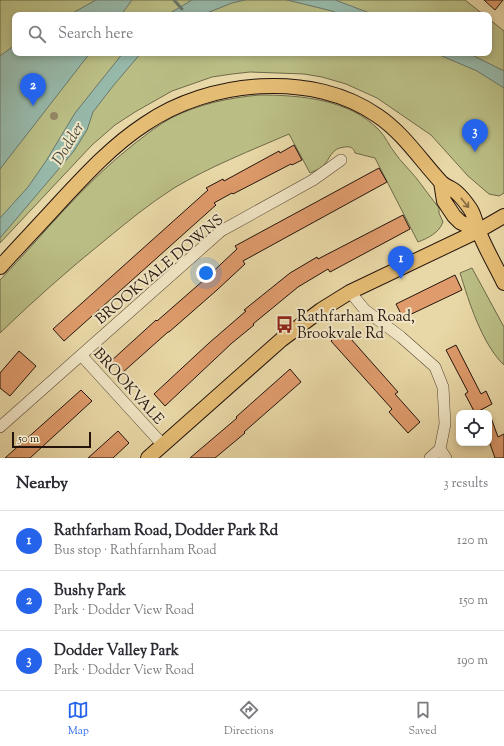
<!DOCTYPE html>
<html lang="en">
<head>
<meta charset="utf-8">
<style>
  body { margin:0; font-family:"Sorts Mill Goudy",serif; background:#f2f2f3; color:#2b2b33 }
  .controls { position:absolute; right:12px; bottom:12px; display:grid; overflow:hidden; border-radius:8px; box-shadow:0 2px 6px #0003 }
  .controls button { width:36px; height:36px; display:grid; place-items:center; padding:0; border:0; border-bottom:1px solid #e1e1e2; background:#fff; color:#2b2b33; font:20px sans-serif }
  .scale { position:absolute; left:12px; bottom:10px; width:79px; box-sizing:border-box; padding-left:4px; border:2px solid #24140c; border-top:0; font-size:11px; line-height:14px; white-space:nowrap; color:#24140c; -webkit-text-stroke:3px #f1e6c6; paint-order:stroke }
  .you { position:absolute; left:206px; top:273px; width:14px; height:14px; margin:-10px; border:3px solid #fff; border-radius:50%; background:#1a73e8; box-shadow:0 0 0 6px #1a73e833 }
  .badge { display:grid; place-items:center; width:26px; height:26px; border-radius:50%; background:#2563eb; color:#fff; font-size:13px; font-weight:700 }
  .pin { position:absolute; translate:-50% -33px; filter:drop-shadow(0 1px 2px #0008) }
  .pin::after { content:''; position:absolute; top:21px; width:14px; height:12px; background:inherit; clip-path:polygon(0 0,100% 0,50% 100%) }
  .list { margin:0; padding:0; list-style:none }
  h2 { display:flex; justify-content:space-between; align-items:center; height:52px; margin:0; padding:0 16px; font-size:17px }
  h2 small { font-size:13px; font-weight:400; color:#7c7c81 }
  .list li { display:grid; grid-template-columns:26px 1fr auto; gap:12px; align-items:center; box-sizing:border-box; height:60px; padding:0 16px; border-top:1px solid #e1e1e2 }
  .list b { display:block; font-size:15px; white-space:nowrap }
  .list p { margin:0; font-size:13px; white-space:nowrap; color:#7c7c81 }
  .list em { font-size:13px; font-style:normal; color:#7c7c81 }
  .icon { flex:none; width:22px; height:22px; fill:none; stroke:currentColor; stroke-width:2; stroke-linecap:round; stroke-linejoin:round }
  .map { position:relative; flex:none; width:504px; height:458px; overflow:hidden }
  .search { position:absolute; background:#fff; box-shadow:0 2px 6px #0003; left:12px; right:12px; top:12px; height:44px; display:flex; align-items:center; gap:10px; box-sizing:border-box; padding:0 14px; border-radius:8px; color:#7c7c81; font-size:15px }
  .sheet { height:232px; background:#fff }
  nav { display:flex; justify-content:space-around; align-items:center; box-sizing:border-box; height:56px; border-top:1px solid #e1e1e2; background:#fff; font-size:11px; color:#7c7c81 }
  nav a { display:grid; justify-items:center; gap:2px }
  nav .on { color:#2563eb }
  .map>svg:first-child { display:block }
  .green { fill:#babe85; stroke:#6f6948 }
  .water { fill:#97b9aa; stroke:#69776b }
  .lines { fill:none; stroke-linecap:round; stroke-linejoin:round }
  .stream { stroke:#69776b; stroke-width:3 }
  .building { fill:#df9b6c; stroke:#24140c }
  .minor-casing { stroke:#554533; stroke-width:12 }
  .major-casing { stroke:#24140c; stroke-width:16 }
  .minor { stroke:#f1e6c6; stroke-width:11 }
  .major { stroke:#e4bc74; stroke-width:14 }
  .tree { fill:#958866 }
  .oneway { stroke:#846840 }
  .labels { text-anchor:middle; stroke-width:4; stroke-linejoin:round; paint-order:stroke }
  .street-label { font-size:15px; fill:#24140c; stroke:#f1e6c6 }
  .poi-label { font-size:15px; fill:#24140c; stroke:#f1e6c6; text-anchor:start }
  .water-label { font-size:16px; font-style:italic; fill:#4c4e43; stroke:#f1e6c6 }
</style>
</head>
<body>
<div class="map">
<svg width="504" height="458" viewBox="0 0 504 458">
  <rect width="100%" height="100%" fill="#e9d8a7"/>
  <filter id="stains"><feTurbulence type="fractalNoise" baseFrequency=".005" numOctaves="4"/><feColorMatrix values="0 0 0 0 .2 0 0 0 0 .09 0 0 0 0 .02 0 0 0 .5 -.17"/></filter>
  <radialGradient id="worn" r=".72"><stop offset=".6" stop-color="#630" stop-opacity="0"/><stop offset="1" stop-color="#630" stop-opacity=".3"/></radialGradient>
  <path class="green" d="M0 0H465L484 15H15V53H489V19L504 31V193L499 196 489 194 468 176 431 135 377 98 346 84 322 77 304 74 250 72 232 74 212 77 172 91 135 112 115 125 92 145 0 243Z
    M259 95C300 95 349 99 379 130 386 137 389 146 395 153 401 162 410 170 417 179 424 188 431 198 439 208V213L443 222C439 233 428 238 418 242L375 158 355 153C354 148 350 146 345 147 330 148 331 159 322 167 318 170 314 171 310 173L289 134C252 150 209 167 174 188 149 204 127 222 104 241 68 270 33 301 0 333V280C44 234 84 183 134 144 146 135 158 125 171 118 199 104 228 98 259 95Z
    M472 268 504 327V365C482 344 469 302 460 273Z"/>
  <path class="water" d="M96 0H132L121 15H69Z
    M192 0H245L232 3 202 15H167Z
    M287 0H335L375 15H341L332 11Z
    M15 45V53H90L0 169V56Z
    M123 53H141L113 86 93 112 87 130 74 151 0 238V218L28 187 46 161 75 113Z
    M435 53H468L504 71V88L477 71Z"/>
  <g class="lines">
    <path class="stream" d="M174 0 182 9"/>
  </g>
  <path class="building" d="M484 0H503L495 10Z
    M294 145 302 160 292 165 291 164 233 194 232 193 214 203 216 205 64 341 53 329 208 190 206 188 223 179 224 181 279 151 280 153Z
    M379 168 387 182 243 261 245 264 217 290 169 332H168L122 373 111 361 156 320 157 321 205 279 237 249 235 246Z
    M403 215 410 229 330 272 328 269 298 287 253 324 254 325 232 343 165 406 154 394 209 343 246 311 244 310 290 273 317 257 318 259Z
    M455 275 462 290 403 318 396 304Z
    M343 330 398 392 395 394 420 422 408 433 389 412 392 409 331 341Z
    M456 345 481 394 486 391 492 404 475 413 465 394 468 392 446 350Z
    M19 351 36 366 10 396 0 388V373Z
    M290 369 301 382 244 432 245 433 215 458H190L237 418 236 417Z
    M81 390 92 401 30 458H5Z
    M489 415H490L498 437 504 434V458H495L489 441Z
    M118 431 129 443 113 458H88Z"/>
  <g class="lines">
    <defs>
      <path id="minor" d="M350 292 365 310 401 337 435 367 443 387 445 424 440 449 430 458
        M81 355 163 445
        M0 427 221 231 313 180 341 160
        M440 449 446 458"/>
      <path id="major" d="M441 182 444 201 454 216 460 222 478 231
        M0 267C20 245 41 223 61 201 87 173 113 145 145 124 209 80 313 70 378 116 403 133 420 159 440 181 444 186 452 188 456 192 462 197 467 204 471 210 475 217 476 225 479 232 486 250 496 266 504 283
        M148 458 281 340 321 310 350 292 478 231 504 216"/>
    </defs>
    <use href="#minor" class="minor-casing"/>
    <use href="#major" class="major-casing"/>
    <use href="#minor" class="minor"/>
    <use href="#major" class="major"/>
  </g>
  <circle class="tree" cx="54" cy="116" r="4"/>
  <defs><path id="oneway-shaft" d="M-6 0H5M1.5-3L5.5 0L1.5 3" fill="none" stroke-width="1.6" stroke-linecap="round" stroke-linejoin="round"/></defs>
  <use class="oneway" href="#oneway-shaft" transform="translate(465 203) rotate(51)"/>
  <defs>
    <symbol id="bus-bare" viewBox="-9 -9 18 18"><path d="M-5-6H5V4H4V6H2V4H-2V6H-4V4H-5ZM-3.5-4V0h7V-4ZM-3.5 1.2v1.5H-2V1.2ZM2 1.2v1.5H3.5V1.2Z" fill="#8f2418" stroke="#f1e6c6" stroke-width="2.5" paint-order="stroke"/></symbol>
  </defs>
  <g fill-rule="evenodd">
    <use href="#bus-bare" x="272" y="312" width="25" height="25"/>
  </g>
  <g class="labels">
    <g class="street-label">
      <text transform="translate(159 269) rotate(-40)" y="5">BROOKVALE DOWNS</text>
      <text transform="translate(129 386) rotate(48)" y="5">BROOKVALE</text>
    </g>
    <g class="poi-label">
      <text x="297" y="321">Rathfarham Road,<tspan x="297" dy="17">Brookvale Rd</tspan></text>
    </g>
    <g class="water-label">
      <text transform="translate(67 143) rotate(-59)" y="6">Dodder</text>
    </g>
  </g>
  <rect width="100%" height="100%" filter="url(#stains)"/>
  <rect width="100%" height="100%" fill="url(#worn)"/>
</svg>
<div class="controls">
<button><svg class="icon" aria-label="locate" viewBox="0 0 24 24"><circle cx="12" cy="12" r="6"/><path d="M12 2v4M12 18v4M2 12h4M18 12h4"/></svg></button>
</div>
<div class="scale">50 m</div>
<div class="you"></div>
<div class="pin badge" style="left:401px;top:279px">1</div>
<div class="pin badge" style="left:33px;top:106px">2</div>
<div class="pin badge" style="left:475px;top:152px">3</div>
<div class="search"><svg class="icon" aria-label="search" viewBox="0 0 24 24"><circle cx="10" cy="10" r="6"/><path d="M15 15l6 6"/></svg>Search here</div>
</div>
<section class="sheet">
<h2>Nearby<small>3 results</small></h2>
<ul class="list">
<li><span class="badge">1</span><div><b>Rathfarham Road, Dodder Park Rd</b><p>Bus stop · Rathfarnham Road</p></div><em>120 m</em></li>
<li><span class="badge">2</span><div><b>Bushy Park</b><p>Park · Dodder View Road</p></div><em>150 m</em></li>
<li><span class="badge">3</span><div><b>Dodder Valley Park</b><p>Park · Dodder View Road</p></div><em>190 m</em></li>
</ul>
</section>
<nav>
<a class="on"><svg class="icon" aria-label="map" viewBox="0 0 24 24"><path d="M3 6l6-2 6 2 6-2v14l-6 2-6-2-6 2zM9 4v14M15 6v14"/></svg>Map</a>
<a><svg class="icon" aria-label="directions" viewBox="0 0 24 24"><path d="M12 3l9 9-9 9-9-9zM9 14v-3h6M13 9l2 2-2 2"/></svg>Directions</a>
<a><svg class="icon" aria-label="saved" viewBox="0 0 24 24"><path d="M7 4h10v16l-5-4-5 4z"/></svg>Saved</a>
</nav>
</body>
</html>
